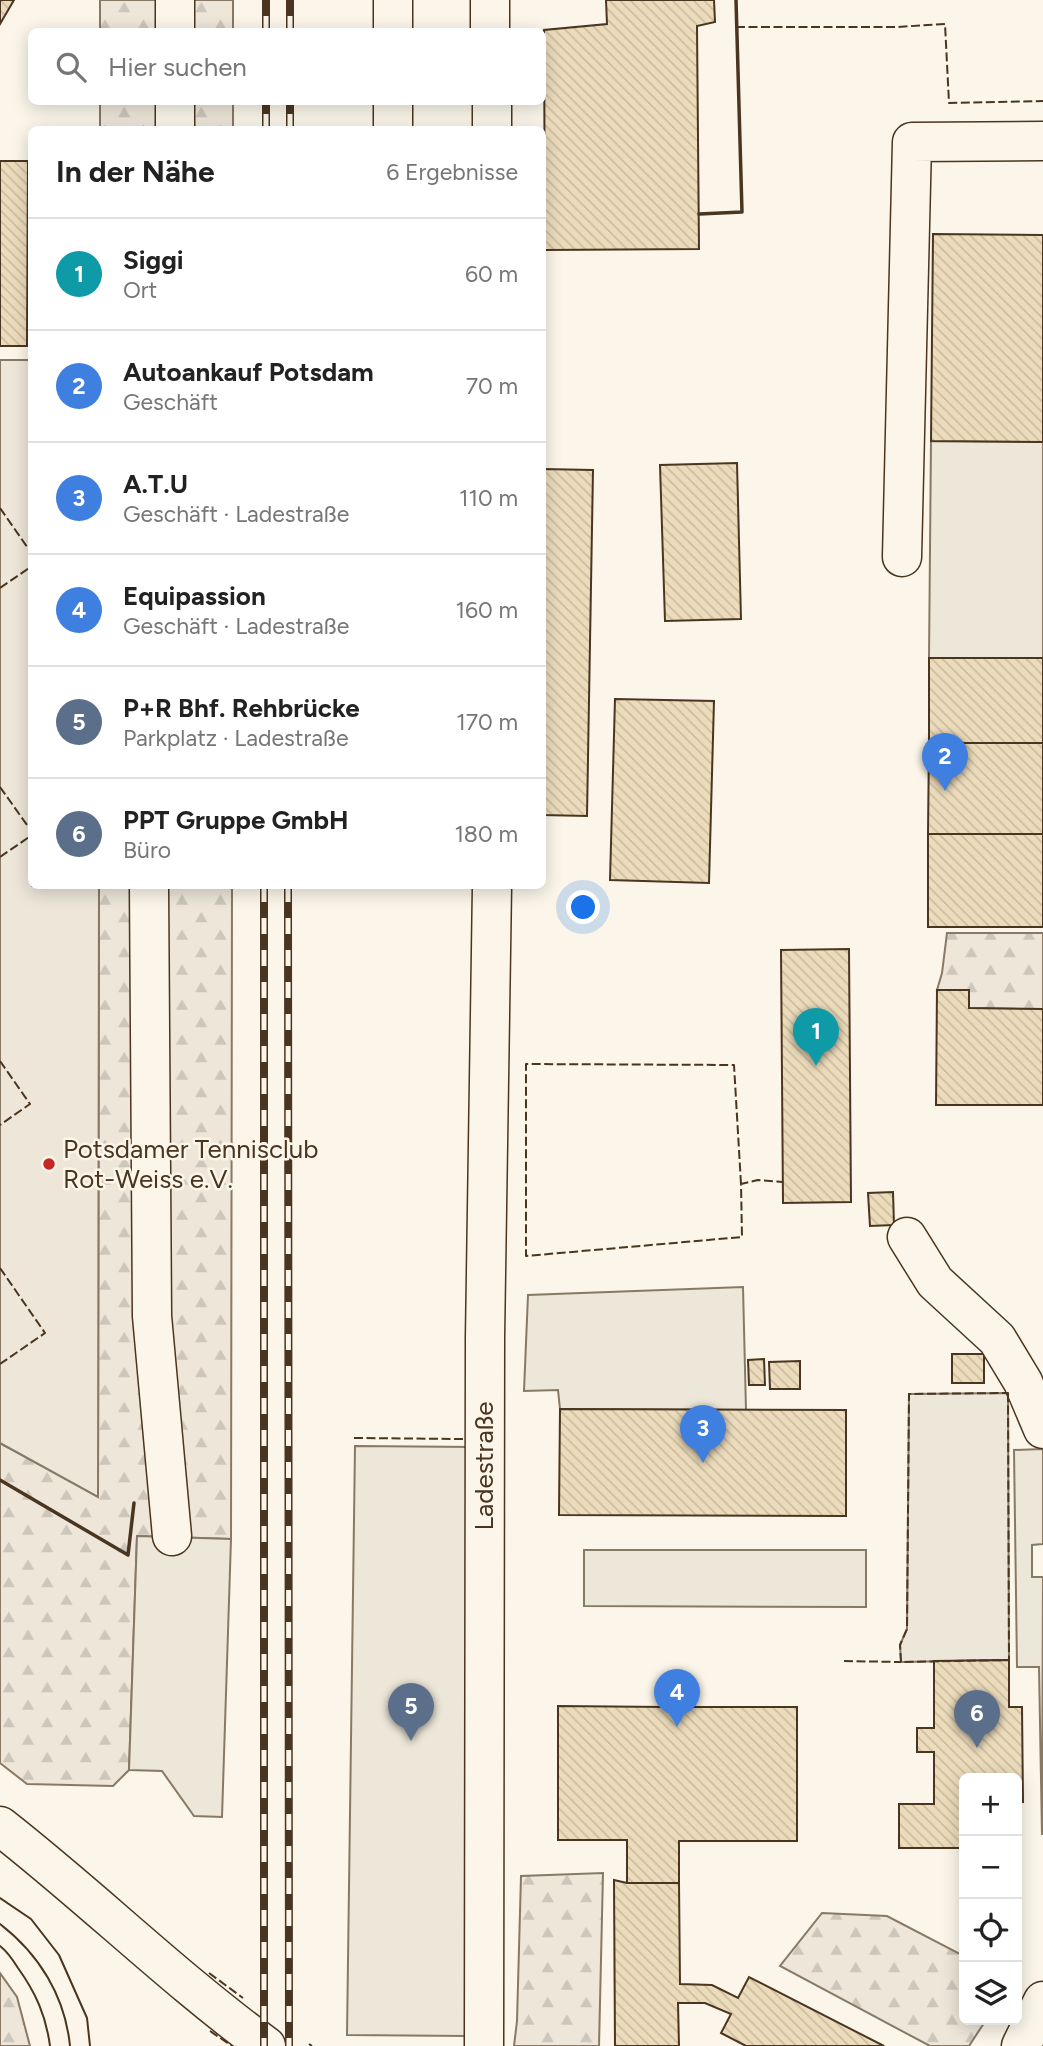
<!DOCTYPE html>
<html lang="de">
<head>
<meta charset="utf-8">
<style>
  body { margin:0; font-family:Figtree,sans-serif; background:#f6f6f6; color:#222 }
  .controls { position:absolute; right:21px; bottom:21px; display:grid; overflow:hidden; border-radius:10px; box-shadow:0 4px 18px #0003 }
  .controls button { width:63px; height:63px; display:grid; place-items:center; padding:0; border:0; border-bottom:2px solid #e0e0e0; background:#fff; color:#222; font:35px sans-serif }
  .you { position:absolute; left:584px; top:908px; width:24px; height:24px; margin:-18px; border:5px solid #fff; border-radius:50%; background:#1a73e8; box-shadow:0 0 0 10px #1a73e833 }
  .badge { display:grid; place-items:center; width:46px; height:46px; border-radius:50%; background:#2563eb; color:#fff; font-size:23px; font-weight:700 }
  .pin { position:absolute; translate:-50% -58px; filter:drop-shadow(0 2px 4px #0008) }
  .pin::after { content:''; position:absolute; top:37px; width:24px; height:21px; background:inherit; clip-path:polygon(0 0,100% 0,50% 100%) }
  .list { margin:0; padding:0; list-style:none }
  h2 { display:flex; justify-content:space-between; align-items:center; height:91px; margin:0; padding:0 28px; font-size:30px }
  h2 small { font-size:23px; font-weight:400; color:#767676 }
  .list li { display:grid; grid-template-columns:46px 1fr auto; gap:21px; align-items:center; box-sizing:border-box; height:112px; padding:0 28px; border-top:2px solid #e0e0e0 }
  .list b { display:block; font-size:26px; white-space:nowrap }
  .list p { margin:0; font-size:23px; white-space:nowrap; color:#767676 }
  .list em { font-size:23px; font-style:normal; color:#767676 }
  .icon { flex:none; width:38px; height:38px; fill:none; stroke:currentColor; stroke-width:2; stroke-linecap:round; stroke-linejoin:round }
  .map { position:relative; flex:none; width:1043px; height:2046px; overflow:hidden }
  .search { position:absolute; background:#fff; box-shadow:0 4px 18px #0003; left:28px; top:28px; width:518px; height:77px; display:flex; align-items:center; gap:18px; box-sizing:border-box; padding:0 24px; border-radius:10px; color:#767676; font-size:26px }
  .panel { position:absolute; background:#fff; box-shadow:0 4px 18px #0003; left:28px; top:126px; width:518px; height:763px; border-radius:10px }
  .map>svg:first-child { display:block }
  .forest { fill:url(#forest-firs); stroke:#887966; stroke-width:2 }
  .green { fill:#ede6d9; stroke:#887966; stroke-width:2 }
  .parking { fill:#ede7d9; stroke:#887966; stroke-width:2 }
  .building { fill:url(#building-back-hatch); stroke:#4a3520; stroke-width:2 }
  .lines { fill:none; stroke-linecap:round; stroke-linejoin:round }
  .minor-casing { stroke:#4a3520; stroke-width:41 }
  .major-casing { stroke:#4a3520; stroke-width:41 }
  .minor { stroke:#fbf6e9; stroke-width:38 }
  .major { stroke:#fbf6e9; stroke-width:38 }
  .tram { stroke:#4a3520; stroke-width:2 }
  .rail-casing { stroke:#4a3520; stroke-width:8 }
  .rail { stroke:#fbf6e9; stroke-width:5; stroke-dasharray:16; stroke-linecap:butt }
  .fence { stroke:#4a3520; stroke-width:2; stroke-dasharray:9 3.5; stroke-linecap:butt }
  .wall { stroke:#4a3520; stroke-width:3.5 }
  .poi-dot { fill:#c62828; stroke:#fbf6e9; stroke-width:2.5 }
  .labels { text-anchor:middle; stroke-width:5; stroke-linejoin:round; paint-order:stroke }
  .poi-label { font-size:26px; fill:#4a3520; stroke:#fbf6e9; text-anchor:start }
  .street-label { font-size:26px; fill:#4a3520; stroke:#fbf6e9 }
</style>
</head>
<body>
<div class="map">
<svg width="1043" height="2046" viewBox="0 0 1043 2046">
  <defs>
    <pattern id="forest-firs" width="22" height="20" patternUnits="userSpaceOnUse" patternTransform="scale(1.75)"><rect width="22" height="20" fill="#ede6d9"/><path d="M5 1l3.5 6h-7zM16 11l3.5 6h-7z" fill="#cdc6ba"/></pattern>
    <pattern id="building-back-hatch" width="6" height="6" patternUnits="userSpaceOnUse" patternTransform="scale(1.75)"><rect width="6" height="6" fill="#ecdcbc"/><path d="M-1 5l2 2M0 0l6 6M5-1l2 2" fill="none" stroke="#ccbda1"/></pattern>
  </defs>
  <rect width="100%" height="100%" fill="#fbf6e9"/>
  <path class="forest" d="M100 0H233V31L100 32Z
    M100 102H233V129L100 130Z
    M99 886H232L231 1539 137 1536 129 1770 113 1786 27 1784 0 1763V1443L98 1496Z
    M947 933H1043V1009L969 1008V991L937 990 942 973Z
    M603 1873 599 2046H514L517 2021 521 1876Z
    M822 1913 887 1916 964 1956V2020H986L969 2046H930L780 1966Z
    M0 1973 17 1997 30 2046H0Z"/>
  <path class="green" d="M0 360H31L32 886H99L98 1497 0 1443Z"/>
  <path class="parking" d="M931 441 1043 442V658H929Z
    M743 1287 746 1410 560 1409 558 1390 524 1391 528 1295Z
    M1008 1393 1009 1660 901 1662 900 1645 907 1629 909 1394Z
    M355 1446 475 1447 466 2036 347 2035Z
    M1043 1449V1544L1032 1545V1577H1043L1042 1835 1039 1667H1017L1014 1450Z
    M137 1536 231 1539 222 1817 194 1816 162 1771 129 1770Z
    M584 1550H866V1607L584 1606Z"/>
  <path class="building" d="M0 0H14L0 24Z
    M606 0H714L715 22 697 26 699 249 545 250 544 30 607 24Z
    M0 161H28L27 346H0Z
    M933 234 1043 235V442L931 441Z
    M737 463 741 619 665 621 660 465Z
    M542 469 593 470 587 816 542 815Z
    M929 658H1043V743H929Z
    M615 699 714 701 709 883 610 880Z
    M929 743H1043V834H928Z
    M928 834H1043V927H928Z
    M849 949 851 1202 783 1203 781 950Z
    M937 990H969V1008L1043 1009V1105H936Z
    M893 1192 894 1225 870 1226 868 1193Z
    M952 1354H984V1383H952Z
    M764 1359 765 1385H749L748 1360Z
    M800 1361V1389H770L769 1362Z
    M560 1409 846 1410V1516L559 1515Z
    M1009 1660V1707H1022L1023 1802H1017V1778H964V1848H899V1804H934V1752H917V1728H934V1661Z
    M691 1690V1707H797V1841H679V1883H627V1840H558V1706L665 1707 666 1691Z
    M614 1880 627 1883H679L680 1984 712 1985 738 1998 749 1977 884 2046H746L721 2033 731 2014 705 2003H678L679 2046H615Z"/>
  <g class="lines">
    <defs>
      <path id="minor" d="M175 0V32
        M490 0V32
        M393 32V0
        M175 102V130
        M492 102V130
        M393 130V102
        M902 557 912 142 1043 141
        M149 886 152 1316 172 1536
        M907 1237 935 1282 997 1339 1023 1382 1043 1429
        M484 2046 485 1338 492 886
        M1021 2046 1043 2001"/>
      <path id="major" d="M0 1826C91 1897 173 1978 266 2046"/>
    </defs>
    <use href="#minor" class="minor-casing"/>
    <use href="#major" class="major-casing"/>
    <use href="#minor" class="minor"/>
    <use href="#major" class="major"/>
    <path class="tram" d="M0 1898 31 1919 59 1955 87 2018 90 2046
      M0 1924C39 1954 65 1996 70 2046
      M0 1946C8 1952 13 1960 18 1968 36 1993 46 2016 50 2046"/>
    <defs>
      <path id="rail" d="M266 32V0
        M290 32V0
        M266 130V102
        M290 130V102
        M264 886V2046
        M288 886 289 2046"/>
    </defs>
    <use href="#rail" class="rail-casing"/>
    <use href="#rail" class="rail"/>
    <path class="fence" d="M736 27H897L945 24 949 103 1043 101
      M0 508 32 554
      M0 588 32 566
      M0 787 32 832
      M0 857 32 835
      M0 1061 30 1104 0 1125
      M741 1184 734 1065 526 1064V1256L742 1237 741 1184 758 1180 783 1182
      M0 1268 45 1333 0 1364
      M1008 1393 1009 1660 901 1662 900 1645 907 1629 909 1394Z
      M354 1438 463 1439
      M844 1661 901 1662
      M209 1973 243 1998
      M210 2031 232 2046
      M309 2044 312 2046"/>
    <path class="wall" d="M699 214 742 212 736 0
      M0 1480 128 1555 134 1503"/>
  </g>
  <circle class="poi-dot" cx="49" cy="1164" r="7"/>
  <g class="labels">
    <g class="poi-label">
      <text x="63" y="1158">Potsdamer Tennisclub<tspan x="63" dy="30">Rot-Weiss e.V.</tspan></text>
    </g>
    <g class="street-label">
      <text transform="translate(484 1466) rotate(-90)" y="9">Ladestraße</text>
    </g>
  </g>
</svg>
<div class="controls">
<button>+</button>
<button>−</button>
<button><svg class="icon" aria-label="locate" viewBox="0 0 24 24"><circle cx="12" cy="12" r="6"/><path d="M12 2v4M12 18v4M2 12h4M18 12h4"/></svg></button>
<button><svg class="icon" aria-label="layers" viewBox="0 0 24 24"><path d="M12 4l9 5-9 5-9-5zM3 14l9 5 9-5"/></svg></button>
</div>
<div class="you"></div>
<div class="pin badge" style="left:816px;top:1066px;background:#0f9aa8">1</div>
<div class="pin badge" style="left:945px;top:791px;background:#3f7fe0">2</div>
<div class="pin badge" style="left:703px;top:1463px;background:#3f7fe0">3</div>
<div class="pin badge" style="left:677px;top:1727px;background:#3f7fe0">4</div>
<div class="pin badge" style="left:411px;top:1741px;background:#5c6f8a">5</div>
<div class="pin badge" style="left:977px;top:1748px;background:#5c6f8a">6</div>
<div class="search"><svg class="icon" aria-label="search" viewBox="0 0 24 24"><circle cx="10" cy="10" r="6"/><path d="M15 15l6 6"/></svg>Hier suchen</div>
<section class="panel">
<h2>In der Nähe<small>6 Ergebnisse</small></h2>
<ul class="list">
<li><span class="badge" style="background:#0f9aa8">1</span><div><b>Siggi</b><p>Ort</p></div><em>60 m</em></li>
<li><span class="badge" style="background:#3f7fe0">2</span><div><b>Autoankauf Potsdam</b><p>Geschäft</p></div><em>70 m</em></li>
<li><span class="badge" style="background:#3f7fe0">3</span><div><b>A.T.U</b><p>Geschäft · Ladestraße</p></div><em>110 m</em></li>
<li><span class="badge" style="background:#3f7fe0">4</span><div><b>Equipassion</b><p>Geschäft · Ladestraße</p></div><em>160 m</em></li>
<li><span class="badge" style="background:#5c6f8a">5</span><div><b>P+R Bhf. Rehbrücke</b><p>Parkplatz · Ladestraße</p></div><em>170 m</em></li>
<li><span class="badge" style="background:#5c6f8a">6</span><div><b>PPT Gruppe GmbH</b><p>Büro</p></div><em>180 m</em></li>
</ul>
</section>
</div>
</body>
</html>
